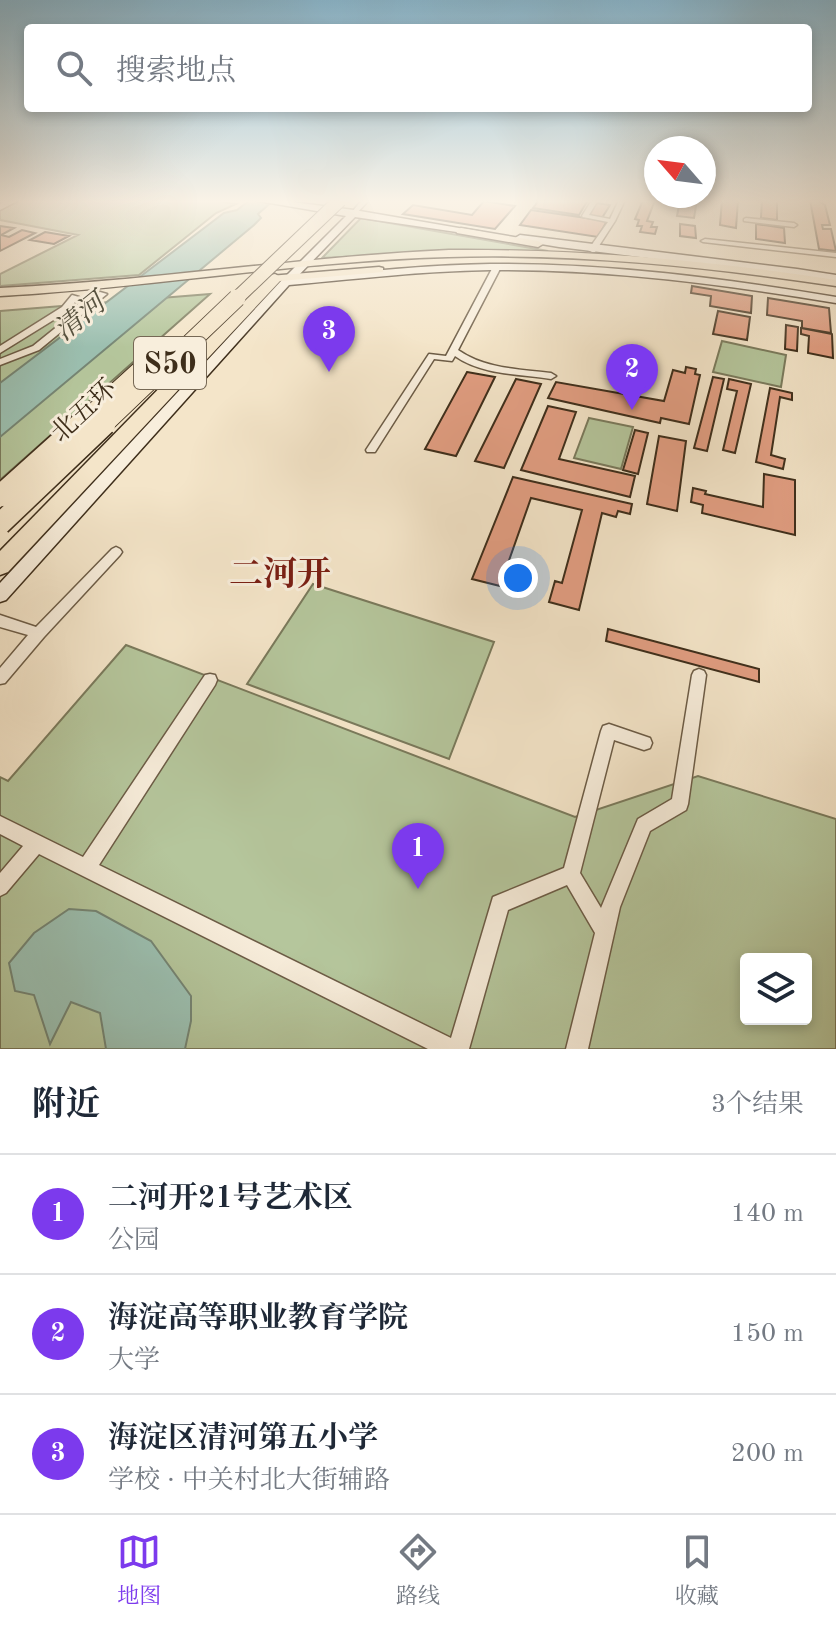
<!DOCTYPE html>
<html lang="zh">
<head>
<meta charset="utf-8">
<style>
  body { margin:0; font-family:"Old Standard TT","Noto Serif SC",serif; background:#f2f2f3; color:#1f2937 }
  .controls { position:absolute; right:24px; bottom:24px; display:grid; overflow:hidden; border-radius:8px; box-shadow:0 4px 12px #0003 }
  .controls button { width:72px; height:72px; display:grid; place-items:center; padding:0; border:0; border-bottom:2px solid #e0e1e3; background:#fff; color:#1f2937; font:40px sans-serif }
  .compass { position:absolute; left:644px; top:136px; width:72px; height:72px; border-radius:50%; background:#fff; box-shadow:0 4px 12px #0003; rotate:298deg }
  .you { position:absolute; left:518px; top:578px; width:28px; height:28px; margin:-20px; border:6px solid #fff; border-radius:50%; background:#1a73e8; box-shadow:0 0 0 12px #1a73e833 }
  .badge { display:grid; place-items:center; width:52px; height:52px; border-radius:50%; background:#7c3aed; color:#fff; font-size:26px; font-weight:700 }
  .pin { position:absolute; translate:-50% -66px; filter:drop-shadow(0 2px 4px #0008) }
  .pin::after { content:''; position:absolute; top:42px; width:28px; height:24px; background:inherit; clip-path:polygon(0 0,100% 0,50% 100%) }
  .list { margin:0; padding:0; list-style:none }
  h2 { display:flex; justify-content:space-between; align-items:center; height:104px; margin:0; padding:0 32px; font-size:34px }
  h2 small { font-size:26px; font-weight:400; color:#747a83 }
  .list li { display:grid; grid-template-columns:52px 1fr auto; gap:24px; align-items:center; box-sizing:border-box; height:120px; padding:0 32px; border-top:2px solid #e0e1e3 }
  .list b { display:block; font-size:30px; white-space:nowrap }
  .list p { margin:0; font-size:26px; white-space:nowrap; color:#747a83 }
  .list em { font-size:26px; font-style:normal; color:#747a83 }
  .icon { flex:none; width:44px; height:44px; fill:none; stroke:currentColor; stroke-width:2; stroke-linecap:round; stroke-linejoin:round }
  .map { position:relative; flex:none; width:836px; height:1049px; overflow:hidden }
  .search { position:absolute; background:#fff; box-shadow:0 4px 12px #0003; left:24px; right:24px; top:24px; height:88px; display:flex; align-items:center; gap:20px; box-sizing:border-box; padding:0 28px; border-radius:8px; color:#747a83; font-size:30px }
  .sheet { height:464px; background:#fff }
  nav { display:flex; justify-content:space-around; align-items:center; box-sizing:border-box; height:112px; border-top:2px solid #e0e1e3; background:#fff; font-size:22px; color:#747a83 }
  nav a { display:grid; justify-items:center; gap:4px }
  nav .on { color:#7c3aed }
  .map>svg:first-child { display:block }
  .green { fill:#b5c69c; stroke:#7a7a5c; stroke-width:2; fill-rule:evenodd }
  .water { fill:#9cc0b1; stroke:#768675; stroke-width:2 }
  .building { fill:#e29e82; stroke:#3e2e1b; stroke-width:2 }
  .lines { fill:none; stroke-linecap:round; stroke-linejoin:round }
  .street-casing { stroke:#6c5c46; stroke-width:3 }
  .secondary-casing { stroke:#3e2e1b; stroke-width:3 }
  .primary-casing { stroke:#3e2e1b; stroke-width:3 }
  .highway-casing { stroke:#3e2e1b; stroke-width:3 }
  .street { fill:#f8eedc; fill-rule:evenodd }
  .secondary { fill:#f8eedc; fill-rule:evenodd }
  .primary { fill:#f4e5c9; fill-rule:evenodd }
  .highway { fill:#f4e5c9; fill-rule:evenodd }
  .highway-bridge-far2-casing { stroke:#3e2e1b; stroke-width:15; stroke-linecap:butt }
  .highway-bridge-far1-casing { stroke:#3e2e1b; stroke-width:19; stroke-linecap:butt }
  .highway-bridge-casing { stroke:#3e2e1b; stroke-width:24; stroke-linecap:butt }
  .highway-bridge-far2 { stroke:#f4e5c9; stroke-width:13 }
  .highway-bridge-far1 { stroke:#f4e5c9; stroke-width:17 }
  .highway-bridge { stroke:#f4e5c9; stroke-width:21 }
  .labels { text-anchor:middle; stroke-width:6; stroke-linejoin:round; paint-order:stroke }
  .far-street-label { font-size:26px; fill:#3e2e1b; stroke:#f8eedc }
  .far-water-label { font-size:28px; font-style:italic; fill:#565240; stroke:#f8eedc }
  .shield { fill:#f8eedc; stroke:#766855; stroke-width:2 }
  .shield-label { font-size:30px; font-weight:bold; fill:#3e2e1b }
  .neighbourhood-label { font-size:34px; font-weight:bold; fill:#7a1f14; stroke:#f8eedc }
</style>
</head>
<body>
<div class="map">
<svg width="836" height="1049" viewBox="0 0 836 1049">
  <rect width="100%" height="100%" fill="#f4e5c9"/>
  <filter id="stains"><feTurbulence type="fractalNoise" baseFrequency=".0025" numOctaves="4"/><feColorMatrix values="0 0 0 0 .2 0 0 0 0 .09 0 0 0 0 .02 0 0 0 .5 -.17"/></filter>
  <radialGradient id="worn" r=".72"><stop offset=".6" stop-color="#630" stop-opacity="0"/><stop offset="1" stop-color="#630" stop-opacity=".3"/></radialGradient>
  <path class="green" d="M22 200H211L236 204 216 213 139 275 0 286V274L78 235 0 220V210Z
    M361 218 548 251 468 250 322 258Z
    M210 294 0 480V311Z
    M722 341 786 355 781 387 713 372Z
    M589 418 633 427 621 469 574 458Z
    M313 584 494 642 449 759 247 684Z
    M126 645 575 817 698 776 836 819V1049H0V777L8 781ZM746 959H806V1019H746Z"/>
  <path class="water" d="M250 200H274L258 214 261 218 254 225 0 437V383L224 213 237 210Z
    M69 909 96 911 151 941 191 996V1021L185 1049H106L100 1013 71 1002 50 1044 34 995 15 991 9 963 34 933Z"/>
  <path class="building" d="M539 200H588L579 215 533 208Z
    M643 200H655L647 221 653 222 651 227H657L655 234 640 232 642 226H637L639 220 635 219Z
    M680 200H697L694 218 677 216Z
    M722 200H738L736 228 720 225Z
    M762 200H777V220L761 218Z
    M810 200H824L819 201 825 205 830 225H822L823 229H831L836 251 819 249Z
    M484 201 515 206 495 229 403 214 413 205 472 215Z
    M596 203 610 205 602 218 587 216Z
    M531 210 607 221 598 237 520 225Z
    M680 224 695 226 696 238 680 236Z
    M756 224 784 228 785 243 756 239Z
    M0 226 14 228 1 235 9 237 22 230 35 233 0 251Z
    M45 232 69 236 54 244 30 240Z
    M692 286 752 296 751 313 710 306 711 296 691 293Z
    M768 298 829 308 831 333 802 328V321L767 315Z
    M718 311 750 317 747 340 713 334Z
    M786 325 798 327 797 351 785 349Z
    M801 328 832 334 833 358 808 353 809 336 801 334Z
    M686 367 696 369 695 374 700 375 689 424 661 418 660 423 548 398 556 382 664 401 673 370 685 373Z
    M467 372 495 377 456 456 425 449Z
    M713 377 724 379 707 451 694 448Z
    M516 379 541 384 504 468 475 461Z
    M729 379 751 384 735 453 723 450 737 391 727 389Z
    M770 388 792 393V400L780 397 771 455 785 459 783 469 756 462Z
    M548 406 576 412 559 459 635 476 630 497 521 470Z
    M635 430 648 433 638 474 623 470Z
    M659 436 686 441 677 511 647 504Z
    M764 474 795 480V535L702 513 703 505 691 502 693 488 706 491 705 494 763 507Z
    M513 477 632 504 630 514 618 511 616 517 602 513 579 610 549 602 555 581 562 583 582 510 531 498 500 586 472 579Z
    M608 629 759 669V682L606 641Z"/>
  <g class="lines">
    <defs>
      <path id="street" d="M362 200H369L356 214H352V212Z
        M592 200H598L589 215 610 219 619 200H625L615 221 595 252H592L588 250 608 222 583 217 582 216Z
        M746 218 794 223 797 225 794 227 744 221V219Z
        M705 239 836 253V257L703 242 701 241Z
        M494 265 501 267 458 350C485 369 519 369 551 373L556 376 551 379C519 374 482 375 455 356L452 361 434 359 375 452H367L366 450 429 354 446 356Z
        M100 292 107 294 39 350 0 365V359L33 346Z
        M72 295 79 297 68 311 0 353V346L62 307Z
        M116 547 120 549 122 552 120 555 44 637 5 683 0 684V668L28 635 0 627V615L36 627 112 549Z
        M699 669 704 671 706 675 688 804 686 810 650 831 620 907 588 1049H566L595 933 567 885 508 910 469 1049H428L39 854 6 893 0 896V873L23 846 0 834V816L83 857 205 675 210 674 215 675 217 680 215 685 99 865 451 1038 493 897 564 868 601 731 603 726 609 724 650 738 652 743 650 748 644 750 614 740 580 873 601 908 638 819 672 799 692 675 694 671Z"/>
      <path id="secondary" d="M7 200H19L0 210V204Z
        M253 200H277L354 210 482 232 477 235 355 217 296 278C360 272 425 265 490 264 606 263 722 278 836 297V303C722 284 606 269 490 270 423 271 356 279 289 285L6 600 0 602V583L282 280 346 216Z
        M520 235 797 269 836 275V281L559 247 517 240 515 238Z"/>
      <path id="primary" d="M461 228 538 241 543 244 538 247 457 233 456 231Z
        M449 250C580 249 707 260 836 280V286C708 267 578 253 448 257 298 261 150 288 0 296V288C150 281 299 257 449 250Z
        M379 267 383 268V272L257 283 251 280 257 277Z"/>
      <path id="highway" d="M275 274 282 278 280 281 8 572 0 575V551L270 275Z"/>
    </defs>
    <use href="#street" class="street-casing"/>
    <use href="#secondary" class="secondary-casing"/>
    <use href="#primary" class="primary-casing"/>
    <use href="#highway" class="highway-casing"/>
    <use href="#street" class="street"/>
    <use href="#secondary" class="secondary"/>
    <use href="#primary" class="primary"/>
    <use href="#highway" class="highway"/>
    <defs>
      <path id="highway-bridge-far2" d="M235 300 340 200"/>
      <path id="highway-bridge-far1" d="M78 426 165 347
        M103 426 237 298"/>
      <path id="highway-bridge" d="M0 496 80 424
        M0 524 105 424"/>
    </defs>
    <use href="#highway-bridge-far2" class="highway-bridge-far2-casing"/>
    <use href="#highway-bridge-far1" class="highway-bridge-far1-casing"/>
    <use href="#highway-bridge" class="highway-bridge-casing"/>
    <use href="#highway-bridge-far2" class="highway-bridge-far2"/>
    <use href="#highway-bridge-far1" class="highway-bridge-far1"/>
    <use href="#highway-bridge" class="highway-bridge"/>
  </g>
  <linearGradient id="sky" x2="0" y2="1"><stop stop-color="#89b9d2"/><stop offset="0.58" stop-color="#faf3e7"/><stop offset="1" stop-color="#faf3e7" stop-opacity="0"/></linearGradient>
  <rect width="836" height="347" fill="url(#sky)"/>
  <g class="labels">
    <g class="far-street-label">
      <text transform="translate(83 410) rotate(-43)" y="9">北五环</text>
    </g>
    <g class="far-water-label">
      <text transform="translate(79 316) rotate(-39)" y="10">清河</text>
    </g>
    <rect class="shield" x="134" y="337" width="72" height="52" rx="6"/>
    <g class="shield-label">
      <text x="170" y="373">S50</text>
    </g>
    <g class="neighbourhood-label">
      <text x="280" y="585">二河开</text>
    </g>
  </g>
  <rect width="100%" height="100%" filter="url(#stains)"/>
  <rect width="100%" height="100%" fill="url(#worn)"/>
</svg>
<div class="controls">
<button><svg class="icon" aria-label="layers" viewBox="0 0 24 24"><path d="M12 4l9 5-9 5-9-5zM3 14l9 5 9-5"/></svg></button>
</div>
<svg class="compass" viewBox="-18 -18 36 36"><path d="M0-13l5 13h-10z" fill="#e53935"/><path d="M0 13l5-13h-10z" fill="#747a83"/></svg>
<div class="you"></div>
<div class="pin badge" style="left:418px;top:889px">1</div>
<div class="pin badge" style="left:632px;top:410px">2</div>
<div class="pin badge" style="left:329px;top:372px">3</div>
<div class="search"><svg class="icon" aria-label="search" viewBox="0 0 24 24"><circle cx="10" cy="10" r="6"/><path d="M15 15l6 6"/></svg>搜索地点</div>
</div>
<section class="sheet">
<h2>附近<small>3个结果</small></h2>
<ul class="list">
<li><span class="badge">1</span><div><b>二河开21号艺术区</b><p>公园</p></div><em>140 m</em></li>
<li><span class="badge">2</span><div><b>海淀高等职业教育学院</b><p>大学</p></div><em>150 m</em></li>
<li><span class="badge">3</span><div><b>海淀区清河第五小学</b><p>学校 · 中关村北大街辅路</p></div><em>200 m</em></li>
</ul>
</section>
<nav>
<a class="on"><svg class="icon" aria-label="map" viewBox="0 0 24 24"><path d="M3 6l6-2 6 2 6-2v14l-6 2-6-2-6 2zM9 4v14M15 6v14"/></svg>地图</a>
<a><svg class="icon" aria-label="directions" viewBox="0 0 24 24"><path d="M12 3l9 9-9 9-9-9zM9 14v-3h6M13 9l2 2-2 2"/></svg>路线</a>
<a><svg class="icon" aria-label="saved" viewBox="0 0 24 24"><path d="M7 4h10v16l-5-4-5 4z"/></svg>收藏</a>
</nav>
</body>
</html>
